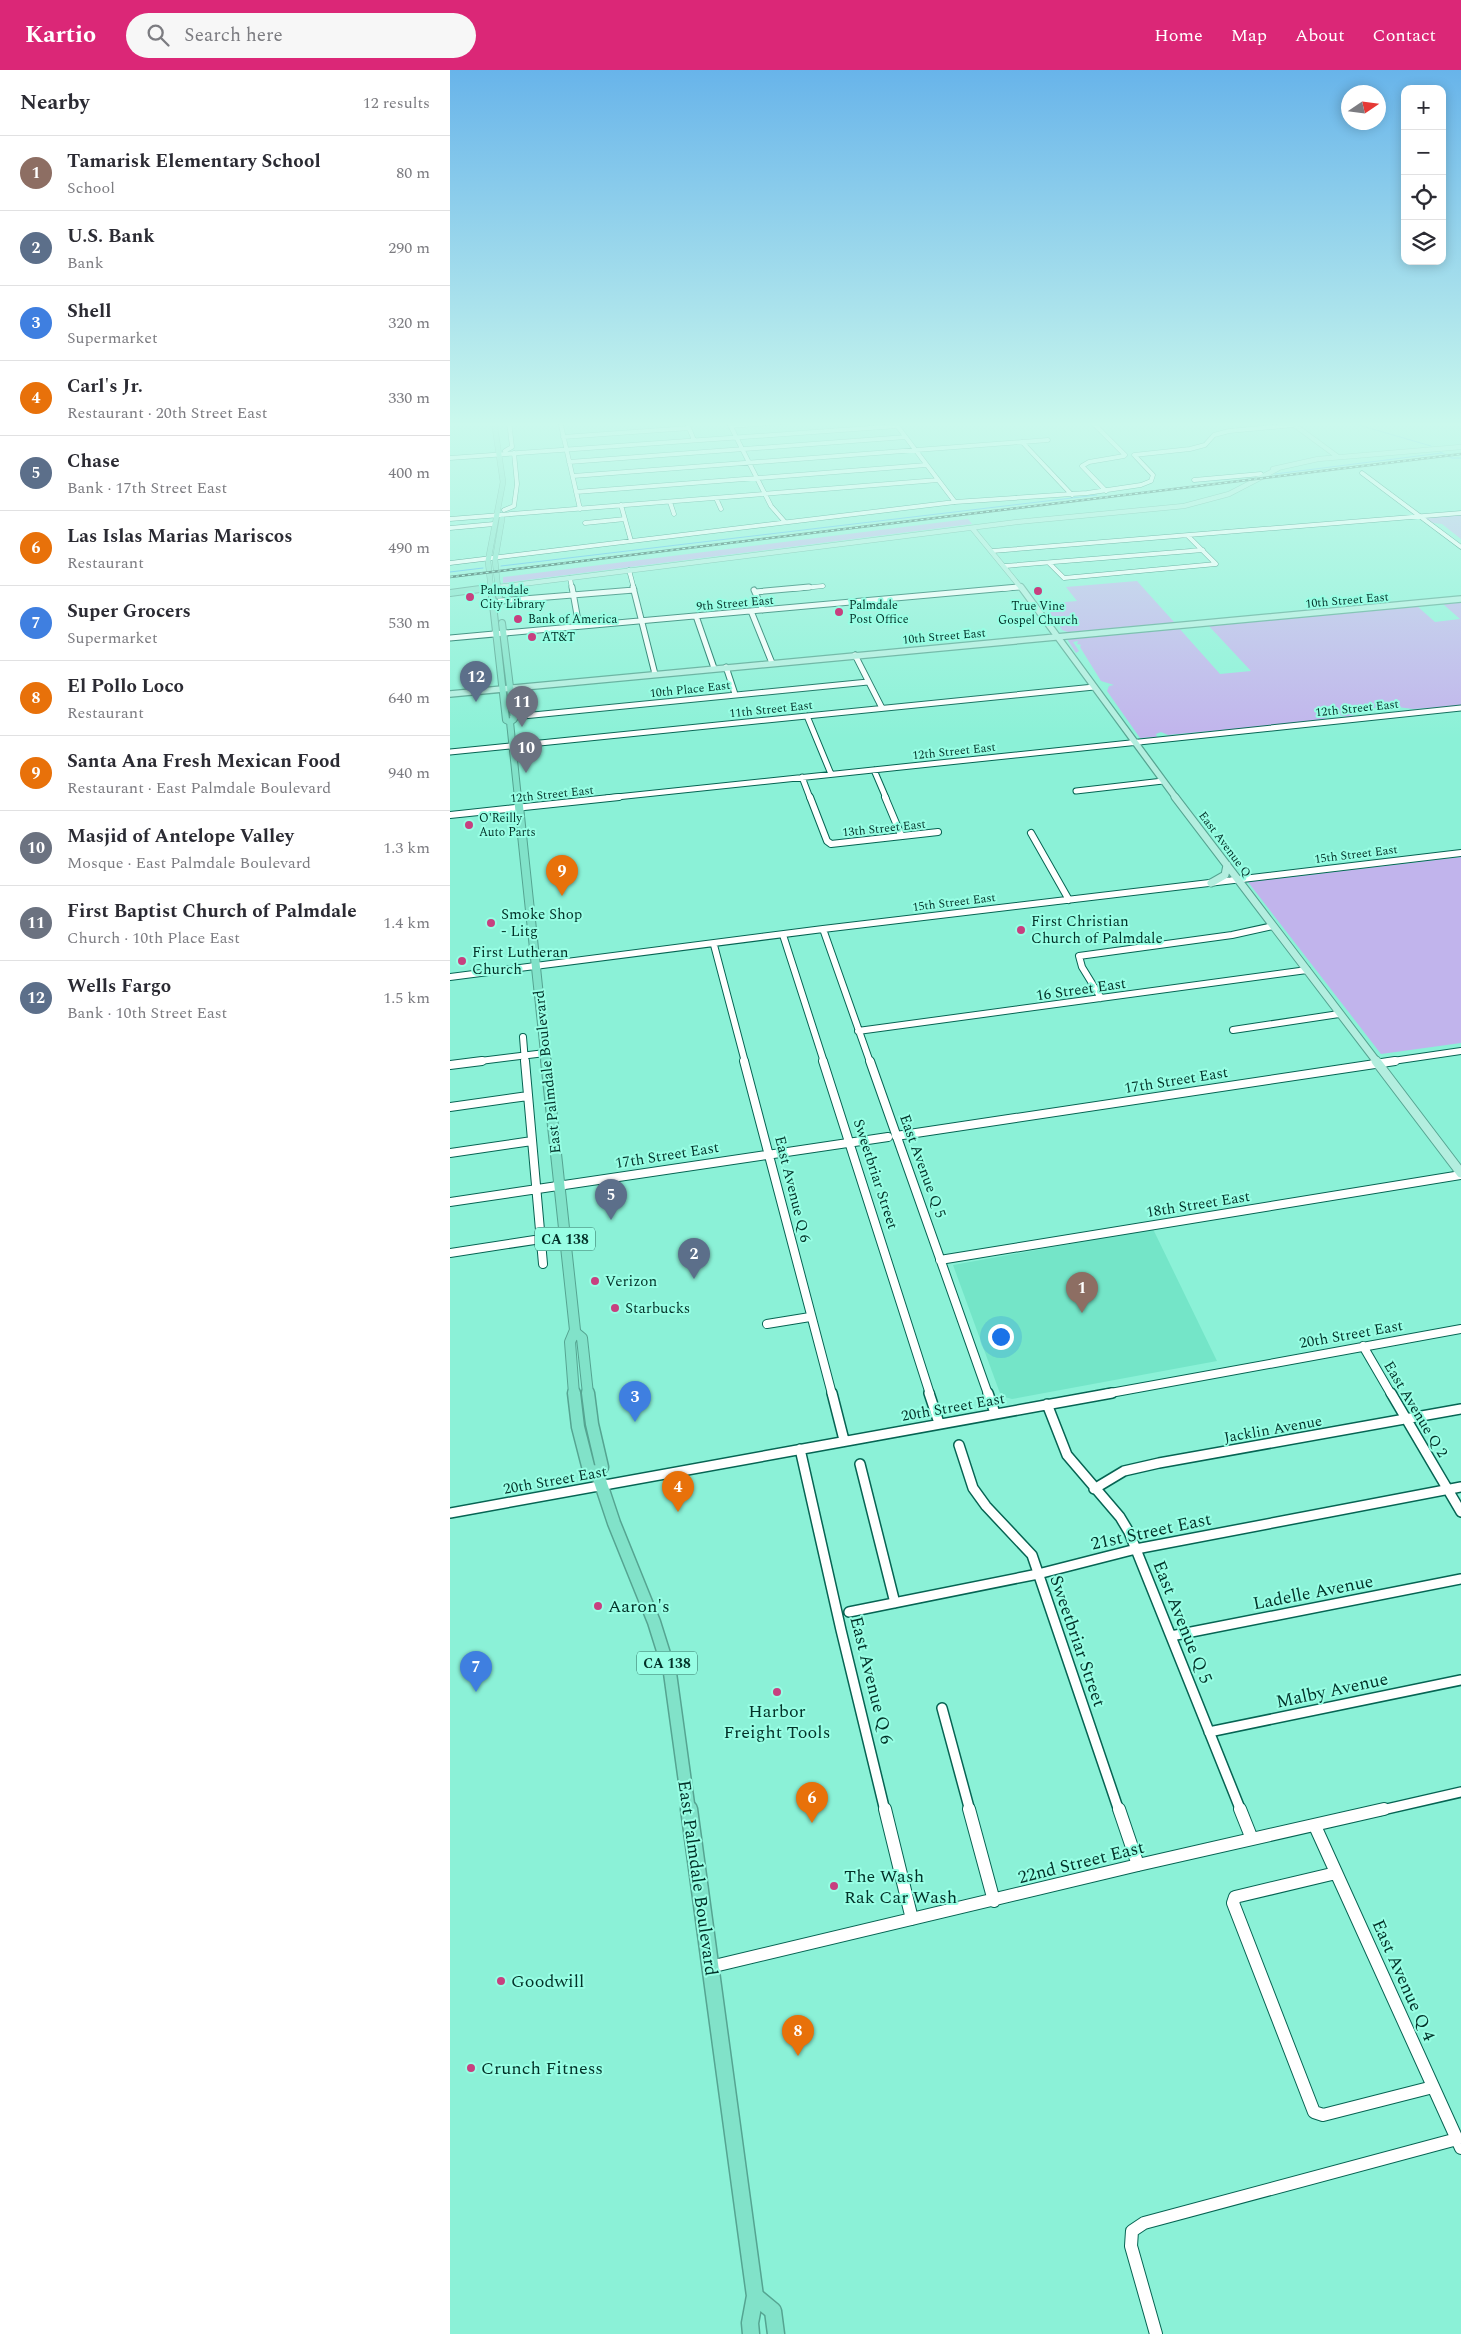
<!DOCTYPE html>
<html lang="en">
<head>
<meta charset="utf-8">
<style>
  body { margin:0; font-family:Spectral,serif; background:#f7f7f7; color:#2b2b33 }
  .controls { position:absolute; right:15px; top:15px; display:grid; overflow:hidden; border-radius:10px; box-shadow:0 2px 12px #0003 }
  .controls button { width:45px; height:45px; display:grid; place-items:center; padding:0; border:0; border-bottom:1px solid #e1e1e2; background:#fff; color:#2b2b33; font:25px sans-serif }
  .compass { position:absolute; left:891px; top:15px; width:45px; height:45px; border-radius:50%; background:#fff; box-shadow:0 2px 12px #0003; rotate:77deg }
  .you { position:absolute; left:550px; top:1266px; width:18px; height:18px; margin:-12px; border:4px solid #fff; border-radius:50%; background:#1a73e8; box-shadow:0 0 0 8px #1a73e833 }
  .badge { display:grid; place-items:center; width:32px; height:32px; border-radius:50%; background:#db2777; color:#fff; font-size:16px; font-weight:700 }
  .pin { position:absolute; translate:-50% -41px; filter:drop-shadow(0 1px 2px #0008) }
  .pin::after { content:''; position:absolute; top:26px; width:18px; height:15px; background:inherit; clip-path:polygon(0 0,100% 0,50% 100%) }
  .list { margin:0; padding:0; list-style:none }
  h2 { display:flex; justify-content:space-between; align-items:center; height:65px; margin:0; padding:0 20px; font-size:21px }
  h2 small { font-size:16px; font-weight:400; color:#7c7c81 }
  .list li { display:grid; grid-template-columns:32px 1fr auto; gap:15px; align-items:center; box-sizing:border-box; height:75px; padding:0 20px; border-top:1px solid #e1e1e2 }
  .list b { display:block; font-size:19px; white-space:nowrap }
  .list p { margin:0; font-size:16px; white-space:nowrap; color:#7c7c81 }
  .list em { font-size:16px; font-style:normal; color:#7c7c81 }
  .icon { flex:none; width:28px; height:28px; fill:none; stroke:currentColor; stroke-width:2; stroke-linecap:round; stroke-linejoin:round }
  .map { position:relative; flex:none; width:1011px; height:2264px; overflow:hidden }
  header { display:flex; align-items:center; gap:30px; box-sizing:border-box; height:70px; padding:0 25px; background:#db2777; color:#fff }
  header strong { font-size:24px }
  nav { display:flex; gap:28px; margin-inline-start:auto; font-size:18px }
  .search { width:350px; height:45px; background:#f7f7f7; display:flex; align-items:center; gap:12px; box-sizing:border-box; padding:0 18px; border-radius:28px; color:#7c7c81; font-size:19px }
  main { display:flex }
  aside { flex:1; background:#fff }
  .map>svg:first-child { display:block }
  .built { fill:#74e5c8 }
  .green { fill:#c1b4ec }
  .lines { fill:none; stroke-linecap:round; stroke-linejoin:round }
  .stream { stroke:#48b4ed; stroke-width:1 }
  .minor-far5-casing { stroke:#066453; stroke-width:5 }
  .minor-far4-casing { stroke:#066453; stroke-width:7 }
  .minor-far3-casing { stroke:#066453; stroke-width:8 }
  .minor-far2-casing { stroke:#066453; stroke-width:10 }
  .minor-far1-casing { stroke:#066453; stroke-width:12 }
  .minor-casing { stroke:#066453; stroke-width:14 }
  .major-far3-casing { stroke:#55a491; stroke-width:5.5 }
  .major-far2-casing { stroke:#55a491; stroke-width:8 }
  .major-far1-casing { stroke:#55a491; stroke-width:9 }
  .major-casing { stroke:#55a491; stroke-width:11 }
  .highway-far5-casing { stroke:#55a491; stroke-width:6 }
  .highway-far4-casing { stroke:#55a491; stroke-width:8 }
  .highway-far3-casing { stroke:#55a491; stroke-width:10 }
  .highway-far2-casing { stroke:#55a491; stroke-width:12 }
  .highway-far1-casing { stroke:#55a491; stroke-width:15 }
  .highway-casing { stroke:#55a491; stroke-width:19 }
  .minor-far5 { stroke:#fff; stroke-width:4 }
  .minor-far4 { stroke:#fff; stroke-width:5 }
  .minor-far3 { stroke:#fff; stroke-width:6 }
  .minor-far2 { stroke:#fff; stroke-width:8 }
  .minor-far1 { stroke:#fff; stroke-width:9 }
  .minor { stroke:#fff; stroke-width:12 }
  .major-far3 { stroke:#b3eedf; stroke-width:4.5 }
  .major-far2 { stroke:#b3eedf; stroke-width:5.5 }
  .major-far1 { stroke:#b3eedf; stroke-width:7 }
  .major { stroke:#b3eedf; stroke-width:9 }
  .highway-far5 { stroke:#81e2c9; stroke-width:5 }
  .highway-far4 { stroke:#81e2c9; stroke-width:6 }
  .highway-far3 { stroke:#81e2c9; stroke-width:8 }
  .highway-far2 { stroke:#81e2c9; stroke-width:10 }
  .highway-far1 { stroke:#81e2c9; stroke-width:12 }
  .highway { stroke:#81e2c9; stroke-width:16 }
  .rail-casing { stroke:#164d42; stroke-width:2.5 }
  .rail { stroke:#98fee4; stroke-width:1; stroke-dasharray:3; stroke-linecap:butt }
  .poi-dot { fill:#c7407f; stroke:#98fee4; stroke-width:2 }
  .labels { text-anchor:middle; stroke-width:4; stroke-linejoin:round; paint-order:stroke }
  .far-poi-label { font-size:12px; fill:#023128; stroke:#98fee4; text-anchor:start }
  .far-street-label { font-size:12px; fill:#023128; stroke:#98fee4 }
  .shield { fill:#98fee4; stroke:#2f6e60; stroke-width:1 }
  .shield-label { font-size:14px; font-weight:bold; fill:#023128 }
  .poi-label { font-size:15px; fill:#023128; stroke:#98fee4; text-anchor:start }
  .street-label { font-size:15px; fill:#023128; stroke:#98fee4 }
  .near-street-label { font-size:18px; fill:#023128; stroke:#98fee4 }
  .near-poi-label { font-size:18px; fill:#023128; stroke:#98fee4; text-anchor:start }
</style>
</head>
<body>
<header>
<strong>Kartio</strong>
<div class="search"><svg class="icon" aria-label="search" viewBox="0 0 24 24"><circle cx="10" cy="10" r="6"/><path d="M15 15l6 6"/></svg>Search here</div>
<nav><a>Home</a><a>Map</a><a>About</a><a>Contact</a></nav>
</header>
<main>
<aside>
<h2>Nearby<small>12 results</small></h2>
<ul class="list">
<li><span class="badge" style="background:#8d6e63">1</span><div><b>Tamarisk Elementary School</b><p>School</p></div><em>80 m</em></li>
<li><span class="badge" style="background:#5c6f8a">2</span><div><b>U.S. Bank</b><p>Bank</p></div><em>290 m</em></li>
<li><span class="badge" style="background:#3f7fe0">3</span><div><b>Shell</b><p>Supermarket</p></div><em>320 m</em></li>
<li><span class="badge" style="background:#e8710a">4</span><div><b>Carl's Jr.</b><p>Restaurant · 20th Street East</p></div><em>330 m</em></li>
<li><span class="badge" style="background:#5c6f8a">5</span><div><b>Chase</b><p>Bank · 17th Street East</p></div><em>400 m</em></li>
<li><span class="badge" style="background:#e8710a">6</span><div><b>Las Islas Marias Mariscos</b><p>Restaurant</p></div><em>490 m</em></li>
<li><span class="badge" style="background:#3f7fe0">7</span><div><b>Super Grocers</b><p>Supermarket</p></div><em>530 m</em></li>
<li><span class="badge" style="background:#e8710a">8</span><div><b>El Pollo Loco</b><p>Restaurant</p></div><em>640 m</em></li>
<li><span class="badge" style="background:#e8710a">9</span><div><b>Santa Ana Fresh Mexican Food</b><p>Restaurant · East Palmdale Boulevard</p></div><em>940 m</em></li>
<li><span class="badge" style="background:#6b7280">10</span><div><b>Masjid of Antelope Valley</b><p>Mosque · East Palmdale Boulevard</p></div><em>1.3 km</em></li>
<li><span class="badge" style="background:#6b7280">11</span><div><b>First Baptist Church of Palmdale</b><p>Church · 10th Place East</p></div><em>1.4 km</em></li>
<li><span class="badge" style="background:#5c6f8a">12</span><div><b>Wells Fargo</b><p>Bank · 10th Street East</p></div><em>1.5 km</em></li>
</ul>
</aside>
<div class="map">
<svg width="1011" height="2264" viewBox="0 0 1011 2264">
  <rect width="100%" height="100%" fill="#8bf1d7"/>
  <path class="built" d="M703 1159 767 1291 562 1329 551 1326 503 1195Z"/>
  <path class="green" d="M1011 445V469L992 454 982 453 974 448Z
    M518 449 522 454 53 513V507Z
    M687 511 724 552 722 554 618 562 612 560 606 550 592 534 627 531 616 517Z
    M1011 531V636L963 639 933 635 897 647 887 644 878 646 870 637 877 647 872 651 718 665 711 662 706 664 707 667 690 668 657 621 659 616 664 615 651 611 630 577 631 575 627 574 628 571 623 572 629 581 626 583 617 569 621 567 728 557 770 604 801 601 757 554 954 536H967L985 552 1010 549 993 534Z
    M1011 787V973L931 984 798 812Z"/>
  <g class="lines">
    <path class="stream" d="M895 351 981 376
      M990 382 1002 388H1011
      M825 404 992 383
      M744 412 779 409
      M51 496 647 425
      M0 502 33 498"/>
    <defs>
      <path id="minor-far5" d="M110 351 130 439
        M236 351 244 370
        M278 351 321 436 335 452
        M641 351 675 385
        M445 353 505 432
        M280 356 347 351
        M113 367 239 358
        M572 372 622 425
        M55 381 62 377 59 351
        M684 385 740 379 755 375 764 365 779 361 844 355
        M0 388 447 356
        M119 392 456 367
        M912 403 1011 477
        M123 406 598 370
        M744 410 811 404
        M656 421 632 396 639 392 674 386
        M126 422 476 395
        M266 428 271 439
        M220 432 224 444
        M171 435 181 471
        M54 440 64 436 67 414 64 383
        M0 449 488 410
        M135 453 175 449
        M0 458 44 454
        M542 481 1011 443
        M0 493 505 432 637 423 691 415 701 411 703 405 686 387
        M599 493 614 508 766 494 738 466
        M555 496 753 480
        M179 500 184 519
        M120 508 122 519
        M344 519 373 516
        M554 519 571 517"/>
      <path id="minor-far4" d="M122 517 129 556
        M183 517 205 604
        M304 520 313 540
        M305 522 359 517
        M50 531 184 520
        M301 541 322 593
        M246 546 264 598
        M0 568 568 517
        M405 585 432 638
        M276 597 285 624
        M357 646 381 704
        M63 647 418 612
        M0 682 644 617
        M424 700 436 728
        M352 707 360 728
        M626 721 713 711
        M157 728 1011 638"/>
      <path id="minor-far3" d="M360 727 377 771 381 774 488 762
        M435 727 451 765
        M0 745 169 727
        M581 763 619 830
        M373 859 420 992
        M333 865 374 992
        M264 875 295 992
        M0 907 373 859 1011 783
        M651 928 632 897 629 886 782 865 823 856
        M783 960 889 944
        M408 961 857 900
        M73 967 75 992
        M22 992 95 983
        M936 992 1011 981"/>
      <path id="minor-far2" d="M75 991 93 1194
        M294 991 382 1324
        M373 991 480 1324
        M420 991 538 1324
        M0 995 32 991
        M0 1037 78 1026
        M446 1066 945 991
        M0 1083 82 1071
        M0 1132 438 1067
        M0 1183 91 1169
        M490 1190 1011 1105
        M317 1254 360 1247
        M913 1276 941 1324
        M655 1324 1011 1259"/>
      <path id="minor-far1" d="M382 1323 394 1370
        M479 1323 489 1353
        M538 1323 545 1343
        M941 1323 1011 1442
        M597 1334 617 1385 670 1447 679 1462 791 1741
        M509 1375 523 1418 536 1436 582 1485 669 1741
        M350 1379 391 1560 435 1741
        M410 1394 445 1533
        M644 1419 674 1401 709 1393 1011 1339
        M0 1443 662 1323
        M399 1542 588 1504 686 1479 1011 1417
        M721 1566 1011 1509
        M492 1638 520 1741
        M759 1662 1011 1610
        M928 1741 1011 1722"/>
      <path id="minor" d="M435 1739 462 1849
        M519 1739 544 1831
        M669 1739 688 1795
        M790 1739 802 1769
        M865 1756 1011 2078
        M886 1803 785 1827 783 1833 864 2042 873 2045 983 2017
        M260 1897 688 1795 934 1739
        M706 2264 681 2176 682 2161 694 2153 1007 2069"/>
      <path id="major-far3" d="M839 351 888 387
        M823 399 868 389 1011 377
        M522 458 572 519
        M48 517 567 452 734 436 779 424 829 398"/>
      <path id="major-far2" d="M571 517 726 728
        M0 624 1011 529"/>
      <path id="major-far1" d="M725 727 927 992
        M761 813 775 805 777 795"/>
      <path id="major" d="M926 991 1011 1103"/>
      <path id="highway-far5" d="M35 519 47 517
        M41 519 38 491 53 412 44 351
        M48 519 45 490 52 449"/>
      <path id="highway-far4" d="M41 517 56 650 60 652 68 728
        M48 517 49 526
        M0 523 45 517
        M52 553 64 649 60 652"/>
      <path id="highway-far3" d="M68 727 96 992"/>
      <path id="highway-far2" d="M96 991 125 1260 120 1272 124 1324
        M126 1263 132 1268 138 1324"/>
      <path id="highway-far1" d="M124 1323 128 1357 139 1400 147 1402
        M138 1323 142 1354 152 1397 147 1402
        M147 1402 164 1453 204 1552 220 1603 239 1741"/>
      <path id="highway" d="M239 1739 305 2226 300 2253 301 2264
        M305 2226 323 2241 326 2264"/>
    </defs>
    <use href="#minor-far5" class="minor-far5-casing"/>
    <use href="#minor-far4" class="minor-far4-casing"/>
    <use href="#minor-far3" class="minor-far3-casing"/>
    <use href="#minor-far2" class="minor-far2-casing"/>
    <use href="#minor-far1" class="minor-far1-casing"/>
    <use href="#minor" class="minor-casing"/>
    <use href="#major-far3" class="major-far3-casing"/>
    <use href="#major-far2" class="major-far2-casing"/>
    <use href="#major-far1" class="major-far1-casing"/>
    <use href="#major" class="major-casing"/>
    <use href="#highway-far5" class="highway-far5-casing"/>
    <use href="#highway-far4" class="highway-far4-casing"/>
    <use href="#highway-far3" class="highway-far3-casing"/>
    <use href="#highway-far2" class="highway-far2-casing"/>
    <use href="#highway-far1" class="highway-far1-casing"/>
    <use href="#highway" class="highway-casing"/>
    <use href="#minor-far5" class="minor-far5"/>
    <use href="#minor-far4" class="minor-far4"/>
    <use href="#minor-far3" class="minor-far3"/>
    <use href="#minor-far2" class="minor-far2"/>
    <use href="#minor-far1" class="minor-far1"/>
    <use href="#minor" class="minor"/>
    <use href="#major-far3" class="major-far3"/>
    <use href="#major-far2" class="major-far2"/>
    <use href="#major-far1" class="major-far1"/>
    <use href="#major" class="major"/>
    <use href="#highway-far5" class="highway-far5"/>
    <use href="#highway-far4" class="highway-far4"/>
    <use href="#highway-far3" class="highway-far3"/>
    <use href="#highway-far2" class="highway-far2"/>
    <use href="#highway-far1" class="highway-far1"/>
    <use href="#highway" class="highway"/>
    <defs>
      <path id="rail" d="M0 507 1011 384"/>
    </defs>
    <use href="#rail" class="rail-casing"/>
    <use href="#rail" class="rail"/>
  </g>
  <linearGradient id="sky" x2="0" y2="1"><stop stop-color="#68b4ea"/><stop offset="0.53" stop-color="#cbf9ed"/><stop offset="1" stop-color="#cbf9ed" stop-opacity="0"/></linearGradient>
  <rect width="1011" height="668" fill="url(#sky)"/>
  <g class="poi-dot">
    <circle cx="588" cy="521" r="5"/>
    <circle cx="20" cy="527" r="5"/>
    <circle cx="389" cy="542" r="5"/>
    <circle cx="68" cy="549" r="5"/>
    <circle cx="82" cy="567" r="5"/>
    <circle cx="19" cy="755" r="5"/>
    <circle cx="41" cy="853" r="5"/>
    <circle cx="571" cy="860" r="5"/>
    <circle cx="12" cy="891" r="5"/>
    <circle cx="145" cy="1211" r="5"/>
    <circle cx="165" cy="1238" r="5"/>
    <circle cx="148" cy="1536" r="5"/>
    <circle cx="327" cy="1622" r="5"/>
    <circle cx="384" cy="1816" r="5"/>
    <circle cx="51" cy="1911" r="5"/>
    <circle cx="21" cy="1998" r="5"/>
  </g>
  <g class="labels">
    <g class="far-poi-label">
      <text x="30" y="524">Palmdale<tspan x="30" dy="14">City Library</tspan></text>
      <text x="399" y="539">Palmdale<tspan x="399" dy="14">Post Office</tspan></text>
      <text x="588" y="540" text-anchor="middle">True Vine<tspan x="588" dy="14">Gospel Church</tspan></text>
      <text x="78" y="553">Bank of America</text>
      <text x="92" y="571">AT&amp;T</text>
      <text x="29" y="752">O'Reilly<tspan x="29" dy="14">Auto Parts</tspan></text>
    </g>
    <g class="far-street-label">
      <text transform="translate(897 530) rotate(-5)" y="4">10th Street East</text>
      <text transform="translate(285 533) rotate(-5)" y="4">9th Street East</text>
      <text transform="translate(494 566) rotate(-5)" y="4">10th Street East</text>
      <text transform="translate(240 619) rotate(-6)" y="4">10th Place East</text>
      <text transform="translate(907 638) rotate(-6)" y="4">12th Street East</text>
      <text transform="translate(321 639) rotate(-6)" y="4">11th Street East</text>
      <text transform="translate(504 681) rotate(-6)" y="4">12th Street East</text>
      <text transform="translate(102 724) rotate(-6)" y="4">12th Street East</text>
      <text transform="translate(434 758) rotate(-6)" y="4">13th Street East</text>
      <text transform="translate(775 774) rotate(53)" y="4">East Avenue Q</text>
      <text transform="translate(906 784) rotate(-7)" y="4">15th Street East</text>
      <text transform="translate(504 832) rotate(-7)" y="4">15th Street East</text>
    </g>
    <g class="shield">
      <rect x="85" y="1157.5" width="60" height="23" rx="4"/>
      <rect x="187" y="1581.5" width="60" height="23" rx="4"/>
    </g>
    <g class="shield-label">
      <text x="115" y="1174">CA 138</text>
      <text x="217" y="1598">CA 138</text>
    </g>
    <g class="poi-label">
      <text x="51" y="849">Smoke Shop<tspan x="51" dy="17">- Litg</tspan></text>
      <text x="581" y="856">First Christian<tspan x="581" dy="17">Church of Palmdale</tspan></text>
      <text x="22" y="887">First Lutheran<tspan x="22" dy="17">Church</tspan></text>
      <text x="155" y="1216">Verizon</text>
      <text x="175" y="1243">Starbucks</text>
    </g>
    <g class="street-label">
      <text transform="translate(631 919) rotate(-8)" y="5">16 Street East</text>
      <text transform="translate(97 1002) rotate(-96)" y="5">East Palmdale Boulevard</text>
      <text transform="translate(726 1010) rotate(-9)" y="5">17th Street East</text>
      <text transform="translate(217 1085) rotate(-9)" y="5">17th Street East</text>
      <text transform="translate(473 1096) rotate(70)" y="5">East Avenue Q 5</text>
      <text transform="translate(426 1104) rotate(72)" y="5">Sweetbriar Street</text>
      <text transform="translate(343 1119) rotate(76)" y="5">East Avenue Q 6</text>
      <text transform="translate(748 1134) rotate(-9)" y="5">18th Street East</text>
      <text transform="translate(901 1264) rotate(-10)" y="5">20th Street East</text>
      <text transform="translate(503 1337) rotate(-10)" y="5">20th Street East</text>
      <text transform="translate(966 1339) rotate(59)" y="5">East Avenue Q 2</text>
      <text transform="translate(823 1359) rotate(-10)" y="5">Jacklin Avenue</text>
      <text transform="translate(105 1410) rotate(-10)" y="5">20th Street East</text>
    </g>
    <g class="near-street-label">
      <text transform="translate(701 1461) rotate(-12)" y="6">21st Street East</text>
      <text transform="translate(863 1522) rotate(-11)" y="6">Ladelle Avenue</text>
      <text transform="translate(733 1552) rotate(68)" y="6">East Avenue Q 5</text>
      <text transform="translate(628 1571) rotate(71)" y="6">Sweetbriar Street</text>
      <text transform="translate(422 1610) rotate(76)" y="6">East Avenue Q 6</text>
      <text transform="translate(882 1620) rotate(-12)" y="6">Malby Avenue</text>
      <text transform="translate(631 1792) rotate(-14)" y="6">22nd Street East</text>
      <text transform="translate(248 1808) rotate(82)" y="6">East Palmdale Boulevard</text>
      <text transform="translate(954 1910) rotate(66)" y="6">East Avenue Q 4</text>
    </g>
    <g class="near-poi-label">
      <text x="158" y="1542">Aaron's</text>
      <text x="327" y="1647" text-anchor="middle">Harbor<tspan x="327" dy="21">Freight Tools</tspan></text>
      <text x="394" y="1812">The Wash<tspan x="394" dy="21">Rak Car Wash</tspan></text>
      <text x="61" y="1917">Goodwill</text>
      <text x="31" y="2004">Crunch Fitness</text>
    </g>
  </g>
</svg>
<div class="controls">
<button>+</button>
<button>−</button>
<button><svg class="icon" aria-label="locate" viewBox="0 0 24 24"><circle cx="12" cy="12" r="6"/><path d="M12 2v4M12 18v4M2 12h4M18 12h4"/></svg></button>
<button><svg class="icon" aria-label="layers" viewBox="0 0 24 24"><path d="M12 4l9 5-9 5-9-5zM3 14l9 5 9-5"/></svg></button>
</div>
<svg class="compass" viewBox="-18 -18 36 36"><path d="M0-13l5 13h-10z" fill="#e53935"/><path d="M0 13l5-13h-10z" fill="#7c7c81"/></svg>
<div class="you"></div>
<div class="pin badge" style="left:632px;top:1243px;background:#8d6e63">1</div>
<div class="pin badge" style="left:244px;top:1209px;background:#5c6f8a">2</div>
<div class="pin badge" style="left:185px;top:1352px;background:#3f7fe0">3</div>
<div class="pin badge" style="left:228px;top:1442px;background:#e8710a">4</div>
<div class="pin badge" style="left:161px;top:1150px;background:#5c6f8a">5</div>
<div class="pin badge" style="left:362px;top:1753px;background:#e8710a">6</div>
<div class="pin badge" style="left:26px;top:1622px;background:#3f7fe0">7</div>
<div class="pin badge" style="left:348px;top:1986px;background:#e8710a">8</div>
<div class="pin badge" style="left:112px;top:826px;background:#e8710a">9</div>
<div class="pin badge" style="left:76px;top:703px;background:#6b7280">10</div>
<div class="pin badge" style="left:72px;top:657px;background:#6b7280">11</div>
<div class="pin badge" style="left:26px;top:632px;background:#5c6f8a">12</div>
</div>
</main>
</body>
</html>
